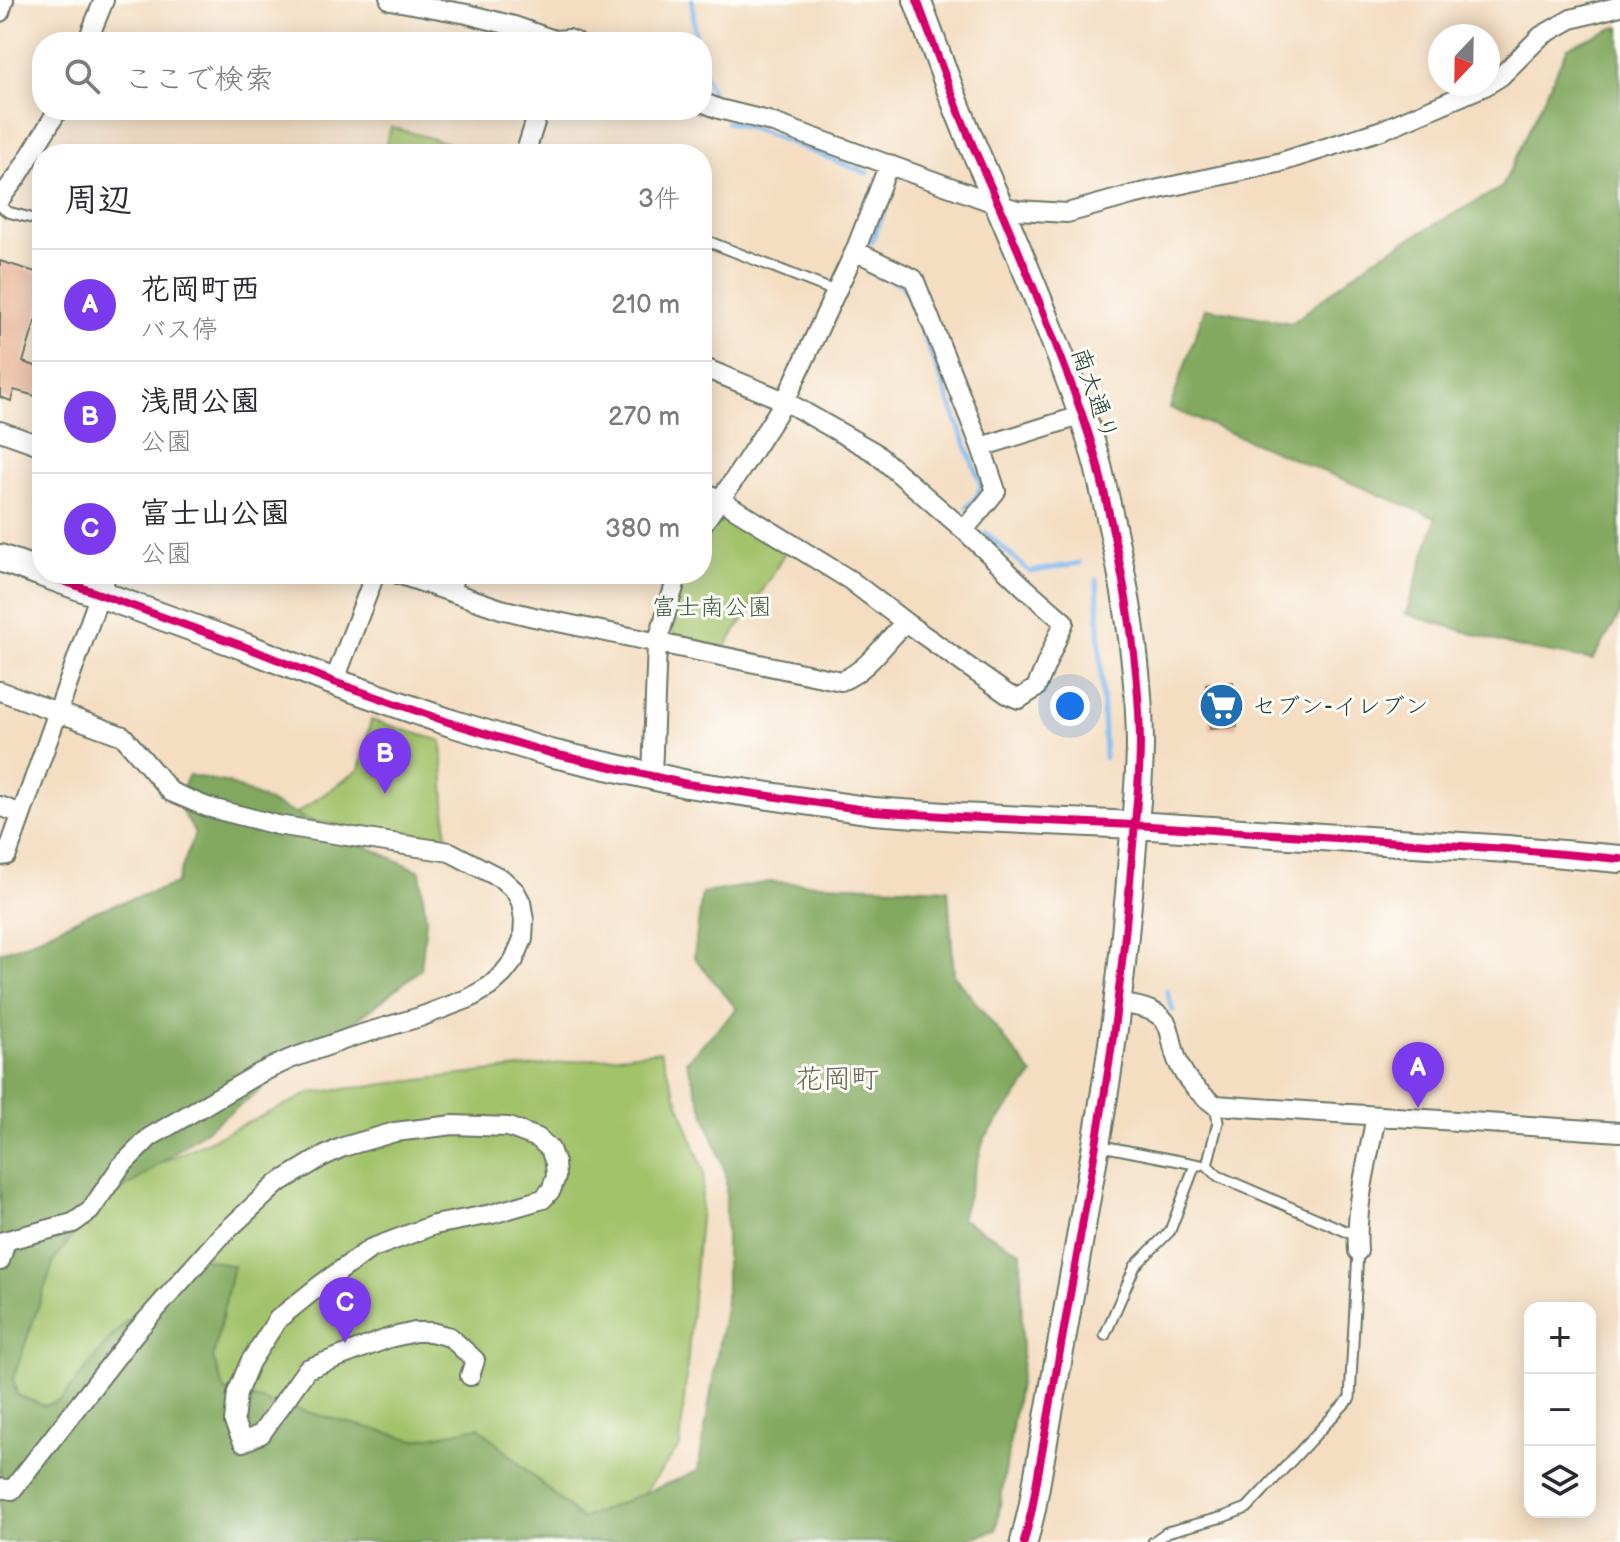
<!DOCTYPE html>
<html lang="ja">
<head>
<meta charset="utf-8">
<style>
  body { margin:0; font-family:"Balsamiq Sans","Klee One",sans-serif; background:#f7f7f7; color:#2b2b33 }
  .controls { position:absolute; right:24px; bottom:24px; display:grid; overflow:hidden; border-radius:16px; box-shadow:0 4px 20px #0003 }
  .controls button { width:72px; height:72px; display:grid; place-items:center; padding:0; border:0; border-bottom:2px solid #e1e1e2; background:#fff; color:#2b2b33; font:40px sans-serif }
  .compass { position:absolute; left:1428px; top:24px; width:72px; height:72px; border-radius:50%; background:#fff; box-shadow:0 4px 20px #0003; rotate:202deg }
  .you { position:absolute; left:1070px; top:706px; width:28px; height:28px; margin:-20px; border:6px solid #fff; border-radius:50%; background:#1a73e8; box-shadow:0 0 0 12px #1a73e833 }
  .badge { display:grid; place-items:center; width:52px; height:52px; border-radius:50%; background:#7c3aed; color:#fff; font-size:26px; font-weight:700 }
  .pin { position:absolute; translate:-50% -66px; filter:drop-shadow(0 2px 4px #0008) }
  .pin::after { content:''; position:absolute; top:42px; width:28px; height:24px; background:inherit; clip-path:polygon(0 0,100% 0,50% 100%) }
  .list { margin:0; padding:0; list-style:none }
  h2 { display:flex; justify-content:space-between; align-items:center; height:104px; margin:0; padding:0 32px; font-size:34px }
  h2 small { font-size:26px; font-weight:400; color:#7c7c81 }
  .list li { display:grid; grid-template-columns:52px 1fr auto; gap:24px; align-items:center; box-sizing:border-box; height:112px; padding:0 32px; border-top:2px solid #e1e1e2 }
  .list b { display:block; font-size:30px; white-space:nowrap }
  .list p { margin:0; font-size:26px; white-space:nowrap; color:#7c7c81 }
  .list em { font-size:26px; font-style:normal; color:#7c7c81 }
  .icon { flex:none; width:44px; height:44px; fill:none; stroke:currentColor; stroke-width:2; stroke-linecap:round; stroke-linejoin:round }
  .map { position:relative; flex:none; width:1620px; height:1542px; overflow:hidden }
  .search { position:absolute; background:#fff; box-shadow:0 4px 20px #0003; left:32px; top:32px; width:680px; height:88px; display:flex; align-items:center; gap:20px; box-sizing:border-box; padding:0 28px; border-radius:32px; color:#7c7c81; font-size:30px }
  .panel { position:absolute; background:#fff; box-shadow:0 4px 20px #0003; left:32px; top:144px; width:680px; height:440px; border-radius:32px }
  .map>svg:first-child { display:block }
  .green { fill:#a3c36b; stroke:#618050; stroke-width:2 }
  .forest { fill:#82a95f; stroke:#50734a; stroke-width:2 }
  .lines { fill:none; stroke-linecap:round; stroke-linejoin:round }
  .stream { stroke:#7dbaf0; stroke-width:5 }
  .building { fill:#e9b496 }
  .lane-casing { stroke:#6a7565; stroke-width:13 }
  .street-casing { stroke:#6a7565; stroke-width:22 }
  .secondary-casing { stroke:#6a7565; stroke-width:30 }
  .lane { stroke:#fff; stroke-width:9 }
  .street { stroke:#fff; stroke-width:18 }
  .secondary { stroke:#fff; stroke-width:26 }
  .cycleway-casing { stroke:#fdfcf7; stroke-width:13 }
  .cycleway { stroke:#d6006c; stroke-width:8 }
  .labels { text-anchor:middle; stroke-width:6; stroke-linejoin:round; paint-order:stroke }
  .street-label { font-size:24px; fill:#1f3d34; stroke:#fdfcf7 }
  .park-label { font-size:24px; fill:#405e42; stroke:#fdfcf7 }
  .poi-label { font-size:24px; fill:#1f3d34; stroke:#fdfcf7; text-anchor:start }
  .quarter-label { font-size:28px; fill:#666756; stroke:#fdfcf7 }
</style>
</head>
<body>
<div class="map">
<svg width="1620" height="1542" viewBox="0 0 1620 1542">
  <rect width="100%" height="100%" fill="#fdfcf7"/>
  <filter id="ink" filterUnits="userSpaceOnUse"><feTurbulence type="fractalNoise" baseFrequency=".0125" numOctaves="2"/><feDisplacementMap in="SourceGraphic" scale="16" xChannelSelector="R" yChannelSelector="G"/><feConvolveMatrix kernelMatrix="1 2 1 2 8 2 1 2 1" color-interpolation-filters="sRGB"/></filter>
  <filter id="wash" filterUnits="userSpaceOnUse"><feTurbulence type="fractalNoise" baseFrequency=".006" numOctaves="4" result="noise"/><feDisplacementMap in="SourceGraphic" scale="32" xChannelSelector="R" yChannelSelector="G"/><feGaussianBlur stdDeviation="1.8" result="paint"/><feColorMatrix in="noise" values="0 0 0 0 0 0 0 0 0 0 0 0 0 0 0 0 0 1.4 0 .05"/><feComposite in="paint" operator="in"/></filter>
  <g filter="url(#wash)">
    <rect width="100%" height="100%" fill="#f4ddc1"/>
    <path class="green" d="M391 127 484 153 383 154Z
      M732 516 786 550 769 581 723 650 677 639 670 628 684 574H702V538L713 526Z
      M371 720 442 741 447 845 291 817 359 770Z
      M660 1051 704 1172 680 1446 606 1542 0 1497 6 1235 311 1093Z"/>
    <path class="forest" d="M1620 27V614L1593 660 1517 647 1406 614 1436 518 1170 408 1205 308 1292 323 1373 259 1502 187 1568 47 1614 28Z
      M189 775 228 783 420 871 426 920 421 969 374 1007 136 1181 105 1200 86 1218 54 1261 13 1379 17 1395 45 1406 62 1399 109 1340 190 1255 233 1266 213 1358 225 1391 416 1440 479 1427 581 1519 698 1471 726 1301V1174L686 1061 737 1009 694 957 702 893 771 882 948 889 954 975 1033 1075 984 1139 961 1219 1021 1252 1022 1364 996 1530 957 1542H0V952L23 945 87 914 176 884 195 833 176 801Z"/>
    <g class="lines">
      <path class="stream" d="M692 0 696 42
        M702 68 711 91
        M727 122 755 129 867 173
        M871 242 893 192
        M869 272 901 284 907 292 981 484 978 495 967 507
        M986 533 1030 572 1080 563
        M1097 580 1105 758
        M1167 991 1173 1010"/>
    </g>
    <g id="blocks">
      <path class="building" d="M0 261 42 274V299L23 362 42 368V398L14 390 11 401 0 397Z
        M1233 682 1237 727 1210 729 1206 684Z"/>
    </g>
  </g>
  <g filter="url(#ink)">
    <use href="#blocks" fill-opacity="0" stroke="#6a7565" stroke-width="2"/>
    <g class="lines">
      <defs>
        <path id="lane" d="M0 206 8 212 42 221
          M702 239 837 292
          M454 592 460 574
          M1215 1105 1218 1122 1207 1165 1218 1176 1357 1236
          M1097 1145 1200 1165
          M1105 1335 1135 1266 1170 1231 1195 1165
          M1153 1542 1167 1532 1223 1517 1247 1508 1350 1398 1358 1251"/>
        <path id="street" d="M390 0 467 14 514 26 554 40V42
          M0 12 4 0
          M554 40 569 39 576 42
          M87 42 104 0
          M702 102 719 109 768 121 1000 205 1017 210 1067 213 1132 195 1278 163 1382 130 1485 86 1501 76 1541 36 1571 19 1620 6
          M525 154 539 110
          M0 199 19 174 58 110
          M855 251 914 279 981 447 996 491 964 530
          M702 367 785 401 874 452 964 530 1024 587 1064 622 1036 688 1019 699 1007 694 905 622 850 580 719 499 702 491
          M0 431 42 446
          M981 447 1083 415
          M702 525 736 477 785 401 855 251 889 164
          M398 574 501 609 534 617 841 681C867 671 886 642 905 622
          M334 682 375 574
          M0 691 123 736 171 792 207 807 277 825 450 852 502 879 515 891 521 902 524 920 523 939 514 960 503 974 490 986 470 998 420 1017 355 1036 290 1059 258 1074 150 1137 121 1166 90 1211 73 1223 0 1242
          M652 777 657 643 678 574
          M0 806 21 814
          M0 856 7 855 107 574
          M1118 1004C1134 1005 1160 1009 1168 1026 1172 1037 1173 1051 1178 1062 1186 1081 1199 1093 1215 1105L1620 1132
          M1358 1251C1355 1206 1368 1160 1376 1116
          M0 1261 6 1241
          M0 1488 12 1490 135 1333 220 1237 277 1184 320 1158 343 1147 395 1132 453 1125 508 1127 538 1138 550 1149 555 1163 556 1177 551 1190 543 1199 492 1214 434 1225 370 1249 319 1286 278 1319 250 1362 237 1393 234 1422 243 1442 261 1434 307 1369 389 1338 415 1332H431L450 1337 475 1360 470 1376"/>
        <path id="secondary" d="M917 0C936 51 954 103 976 153 1006 220 1034 287 1060 355 1074 391 1088 428 1098 466 1120 556 1139 650 1140 743 1140 777 1136 811 1133 845 1127 923 1119 1000 1107 1078 1084 1222 1057 1365 1032 1509L1024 1542
          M0 558 42 573
          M44 574 243 646 334 682 451 723 550 753 687 784 873 811 959 817 1135 825 1507 849 1620 859"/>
      </defs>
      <use href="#lane" class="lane-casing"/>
      <use href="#street" class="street-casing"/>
      <use href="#secondary" class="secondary-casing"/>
      <use href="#lane" class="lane"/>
      <use href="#street" class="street"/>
      <use href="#secondary" class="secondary"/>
      <defs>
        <path id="cycleway" d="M917 0C936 51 954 103 976 153 1006 220 1034 287 1060 355 1074 391 1088 428 1098 466 1120 556 1139 650 1140 743 1140 777 1136 811 1133 845 1127 923 1119 1000 1107 1078 1084 1222 1057 1365 1032 1509L1024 1542
          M44 574 243 646 334 682 451 723 550 753 687 784 873 811 959 817 1135 825 1507 849 1620 859"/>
      </defs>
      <use href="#cycleway" class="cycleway-casing"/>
      <use href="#cycleway" class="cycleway"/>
    </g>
  </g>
  <defs>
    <symbol id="supermarket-disc" viewBox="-11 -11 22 22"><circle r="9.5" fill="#1f6fb2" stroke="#fdfcf7"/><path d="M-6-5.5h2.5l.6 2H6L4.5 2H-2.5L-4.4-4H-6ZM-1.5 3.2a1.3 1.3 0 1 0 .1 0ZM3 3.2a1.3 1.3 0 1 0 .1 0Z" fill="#fff"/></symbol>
  </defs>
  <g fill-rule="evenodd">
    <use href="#supermarket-disc" x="1196" y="680" width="51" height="51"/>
  </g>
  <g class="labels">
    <g class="street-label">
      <text transform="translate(1095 394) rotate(71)" y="8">南大通り</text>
    </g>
    <g class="park-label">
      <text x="712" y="615">富士南公園</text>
    </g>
    <g class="poi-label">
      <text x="1252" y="714">セブン-イレブン</text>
    </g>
    <g class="quarter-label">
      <text x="837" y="1088">花岡町</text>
    </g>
  </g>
</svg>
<div class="controls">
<button>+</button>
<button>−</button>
<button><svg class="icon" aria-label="layers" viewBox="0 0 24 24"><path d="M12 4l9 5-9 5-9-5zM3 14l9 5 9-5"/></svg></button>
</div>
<svg class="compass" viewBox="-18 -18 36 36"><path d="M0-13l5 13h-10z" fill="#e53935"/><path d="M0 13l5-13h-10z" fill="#7c7c81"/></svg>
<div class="you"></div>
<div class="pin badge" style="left:1418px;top:1108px">A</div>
<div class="pin badge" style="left:385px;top:794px">B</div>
<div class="pin badge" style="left:345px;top:1343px">C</div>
<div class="search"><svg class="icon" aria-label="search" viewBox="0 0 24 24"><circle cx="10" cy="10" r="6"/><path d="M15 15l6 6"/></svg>ここで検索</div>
<section class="panel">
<h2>周辺<small>3件</small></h2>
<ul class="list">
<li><span class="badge">A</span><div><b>花岡町西</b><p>バス停</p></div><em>210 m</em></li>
<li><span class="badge">B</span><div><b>浅間公園</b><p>公園</p></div><em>270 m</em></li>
<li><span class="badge">C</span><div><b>富士山公園</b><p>公園</p></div><em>380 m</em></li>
</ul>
</section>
</div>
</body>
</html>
